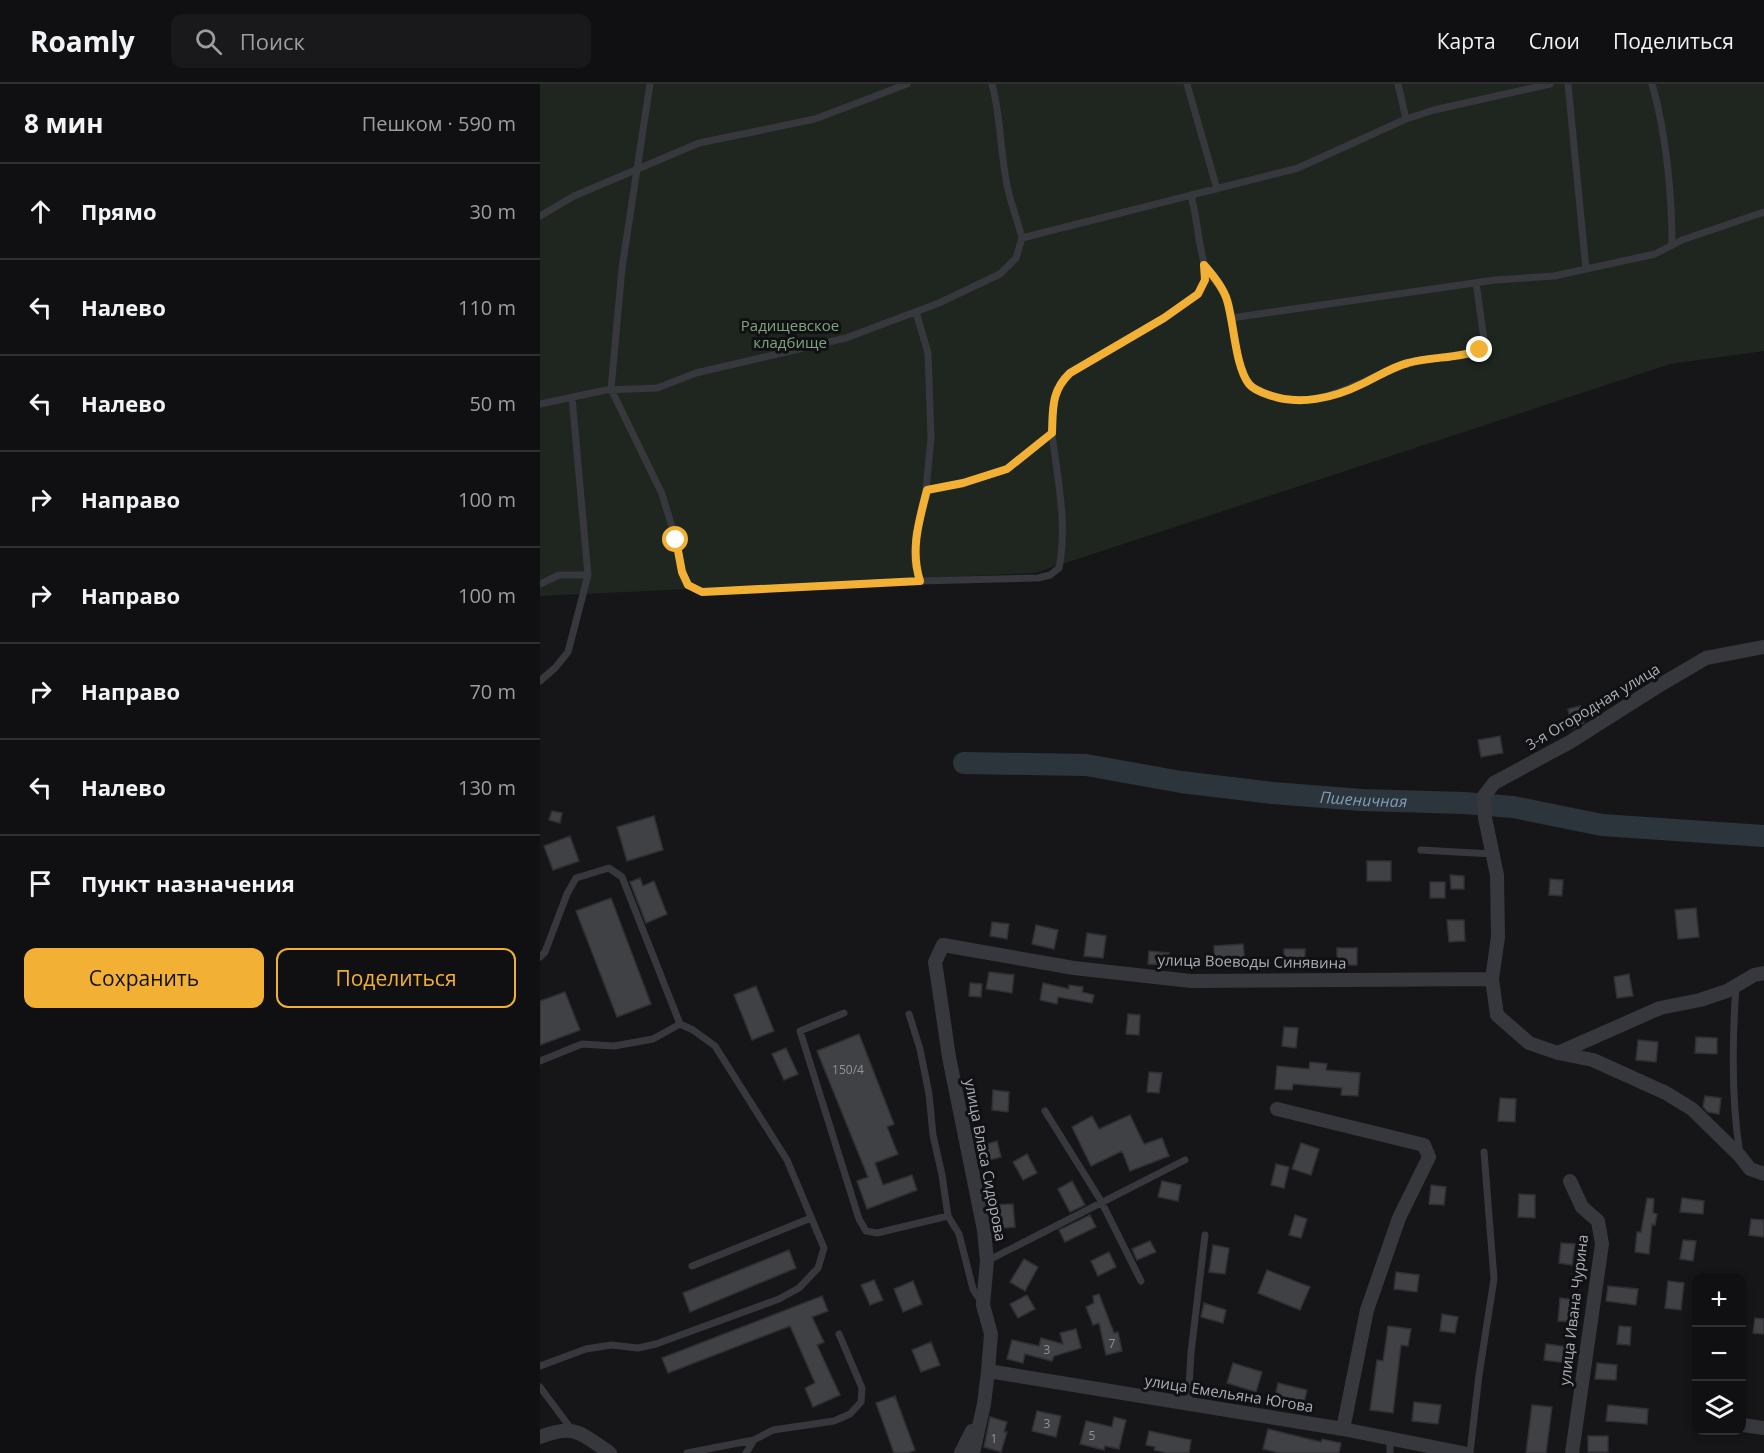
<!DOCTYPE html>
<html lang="ru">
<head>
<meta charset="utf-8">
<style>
  body { margin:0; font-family:"Open Sans",sans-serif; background:#19191b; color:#f1f3f6 }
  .controls { position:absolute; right:18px; bottom:18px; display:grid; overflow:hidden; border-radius:12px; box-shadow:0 3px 9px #0003 }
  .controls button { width:54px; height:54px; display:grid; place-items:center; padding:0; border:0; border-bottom:2px solid #303032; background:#101012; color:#f1f3f6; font:30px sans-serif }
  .stop { position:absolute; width:18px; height:18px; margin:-14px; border:4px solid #f2b134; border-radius:50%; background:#fff }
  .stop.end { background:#f2b134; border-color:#fff; box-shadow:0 2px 6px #0008 }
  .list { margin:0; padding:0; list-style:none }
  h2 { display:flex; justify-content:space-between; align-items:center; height:78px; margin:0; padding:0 24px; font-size:26px }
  h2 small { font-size:20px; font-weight:400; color:#9c9d9f }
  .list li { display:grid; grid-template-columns:39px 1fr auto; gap:18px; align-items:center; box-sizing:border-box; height:96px; padding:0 24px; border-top:2px solid #303032 }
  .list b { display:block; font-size:22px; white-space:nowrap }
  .list em { font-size:20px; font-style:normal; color:#9c9d9f }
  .actions { display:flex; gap:12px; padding:18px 24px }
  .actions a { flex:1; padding:14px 0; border:2px solid #f2b134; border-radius:12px; text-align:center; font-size:21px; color:#f2b134 }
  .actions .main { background:#f2b134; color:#111 }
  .icon { flex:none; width:33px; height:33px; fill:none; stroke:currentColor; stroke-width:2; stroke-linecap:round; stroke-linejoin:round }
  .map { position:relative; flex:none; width:1224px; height:1369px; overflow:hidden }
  header { display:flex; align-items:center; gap:36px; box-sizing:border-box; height:84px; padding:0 30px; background:#101012; border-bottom:2px solid #303032 }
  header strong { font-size:28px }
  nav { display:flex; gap:33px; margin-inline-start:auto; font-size:21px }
  .search { width:420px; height:54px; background:#19191b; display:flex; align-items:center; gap:15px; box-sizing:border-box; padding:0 21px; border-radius:12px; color:#9c9d9f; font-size:22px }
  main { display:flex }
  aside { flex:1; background:#101012 }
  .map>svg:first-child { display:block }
  .green { fill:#1e261f }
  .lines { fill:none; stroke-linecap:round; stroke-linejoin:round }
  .river { stroke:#2c353c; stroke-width:22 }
  .building { fill:#404145; stroke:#303034; stroke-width:1.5 }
  .lane { stroke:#37383d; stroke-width:7 }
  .street { stroke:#37383d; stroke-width:14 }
  .route { stroke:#f2b134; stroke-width:8 }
  .labels { text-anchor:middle; stroke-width:6; stroke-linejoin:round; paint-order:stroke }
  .number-label { font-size:12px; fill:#8e929b }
  .park-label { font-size:15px; fill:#7fa381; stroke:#111113 }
  .street-label { font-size:15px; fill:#a8adb8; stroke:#111113 }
  .water-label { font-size:16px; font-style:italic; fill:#7f9bb3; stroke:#111113 }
</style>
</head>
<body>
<header>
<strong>Roamly</strong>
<div class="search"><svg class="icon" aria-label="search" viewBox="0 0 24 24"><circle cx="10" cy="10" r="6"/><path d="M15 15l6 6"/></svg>Поиск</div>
<nav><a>Карта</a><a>Слои</a><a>Поделиться</a></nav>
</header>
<main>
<aside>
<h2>8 мин<small>Пешком · 590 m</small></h2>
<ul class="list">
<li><svg class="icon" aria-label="ahead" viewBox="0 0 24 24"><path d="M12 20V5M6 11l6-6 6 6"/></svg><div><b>Прямо</b></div><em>30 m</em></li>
<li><svg class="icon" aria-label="left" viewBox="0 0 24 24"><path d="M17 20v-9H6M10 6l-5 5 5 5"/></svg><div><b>Налево</b></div><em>110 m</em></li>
<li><svg class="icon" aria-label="left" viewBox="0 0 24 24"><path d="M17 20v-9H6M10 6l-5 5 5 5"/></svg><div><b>Налево</b></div><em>50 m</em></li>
<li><svg class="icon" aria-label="right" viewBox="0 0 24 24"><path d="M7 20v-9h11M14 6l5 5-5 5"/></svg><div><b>Направо</b></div><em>100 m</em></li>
<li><svg class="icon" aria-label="right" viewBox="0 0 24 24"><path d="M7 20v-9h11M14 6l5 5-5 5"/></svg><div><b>Направо</b></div><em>100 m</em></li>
<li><svg class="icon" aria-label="right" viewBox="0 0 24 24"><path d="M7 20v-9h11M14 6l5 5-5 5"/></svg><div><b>Направо</b></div><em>70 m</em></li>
<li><svg class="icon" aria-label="left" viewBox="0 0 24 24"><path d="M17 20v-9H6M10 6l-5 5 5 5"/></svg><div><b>Налево</b></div><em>130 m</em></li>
<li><svg class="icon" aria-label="arrive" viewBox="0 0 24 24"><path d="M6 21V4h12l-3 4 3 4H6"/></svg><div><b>Пункт назначения</b></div></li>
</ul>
<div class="actions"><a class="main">Сохранить</a><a>Поделиться</a></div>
</aside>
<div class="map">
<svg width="1224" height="1369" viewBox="0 0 1224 1369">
  <rect width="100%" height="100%" fill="#161618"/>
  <path class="green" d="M0 0H1224V267L1130 280 495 489 0 512Z"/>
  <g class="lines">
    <path class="river" id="s1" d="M424 679 546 681 641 698 733 709 822 716 924 719 973 723 1062 741 1224 752"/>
  </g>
  <path class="building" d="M1040 622 1044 639 1032 645 1028 625Z
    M960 652 963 669 941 673 938 656Z
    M12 727 22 729 20 739 9 736Z
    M114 732 123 766 87 777 77 743Z
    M30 752 39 777 13 786 4 762Z
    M827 777H851V797H827Z
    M910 791 924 792V805H911Z
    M100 794 103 802 114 797 127 830 106 839 90 798Z
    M1010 795 1023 796 1022 812 1009 811Z
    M890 798H905V814H890Z
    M71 814 111 920 77 933 36 827Z
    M1156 824 1159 853 1138 855 1135 826Z
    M907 836H924L925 857 909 858Z
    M452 838 469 840 467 855 450 852Z
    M496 841 518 846 514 865 492 860Z
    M547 849 566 852 563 874 544 872Z
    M703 860 705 878 675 881 674 862Z
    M797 864H817V881H797Z
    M744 865H765V882H744Z
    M609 867 629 869 628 881 608 880Z
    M449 888 474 891 472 909 446 905Z
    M1089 890 1093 912 1077 914 1074 893Z
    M430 899 442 900 441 913 429 912Z
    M503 899 529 905V901L543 903 542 908 554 911 552 919 518 913 517 920 500 916Z
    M216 902 234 947 212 956 194 911Z
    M25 908 40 946 0 961V917Z
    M588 930 600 931 599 951 586 950Z
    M744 943 758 944 756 964 742 962Z
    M319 950 354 1040 347 1043 358 1070 335 1079 343 1101 372 1091 377 1106 327 1125 317 1097 328 1093 277 967Z
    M1156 953 1177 954V970L1155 969Z
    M1098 956 1118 958 1116 978 1096 976Z
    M246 964 258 990 244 996 232 970Z
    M770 978 787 980 786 986 820 989 818 1012 801 1011 802 1004 753 1000 752 1006 735 1005 737 982 769 985Z
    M609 988 622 989 619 1009 607 1008Z
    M453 1006 469 1008 468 1028 452 1026Z
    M1165 1012 1181 1014 1179 1030 1168 1028 1163 1023Z
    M960 1014 976 1015 975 1038 958 1037Z
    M590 1031 604 1060 622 1054 629 1072 590 1087 582 1067 551 1082 532 1043 552 1032 559 1045Z
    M457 1057 461 1073 442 1078 438 1063Z
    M761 1059 779 1065 771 1091 752 1085Z
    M487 1070 497 1089 483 1096 473 1078Z
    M736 1080 749 1083 744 1104 731 1101Z
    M532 1097 545 1121 530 1128 518 1105Z
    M622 1097 641 1101 638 1117 618 1113Z
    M891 1101 906 1103 904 1121 889 1120Z
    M979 1110 995 1111V1134L978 1133Z
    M1107 1114 1114 1115 1113 1129 1117 1130 1115 1141 1112 1140 1109 1170 1095 1168 1097 1148H1101Z
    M1142 1114 1164 1117 1163 1130 1140 1128Z
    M473 1120 475 1143 453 1145 451 1121Z
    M550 1131 556 1143 525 1158 519 1146Z
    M755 1131 767 1135 761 1154 749 1151Z
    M1211 1135 1224 1136V1153L1209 1151Z
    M1143 1156 1156 1157 1153 1177 1140 1175Z
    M610 1157 616 1168 597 1176 592 1165Z
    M1021 1159 1035 1160 1032 1181 1019 1179Z
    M673 1161 689 1164 685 1190 669 1188Z
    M249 1166 256 1184 150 1228 143 1209Z
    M569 1168 576 1183 558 1192 551 1177Z
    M484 1175 498 1183 485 1207 470 1198Z
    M727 1186 770 1203 760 1226 718 1209Z
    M856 1188 879 1191 877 1208 854 1205Z
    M334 1196 343 1216 330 1221 321 1201Z
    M373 1197 382 1220 363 1228 354 1205Z
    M1128 1197 1144 1199 1141 1226 1125 1224Z
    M1068 1202 1098 1205 1096 1221 1066 1217Z
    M559 1210 574 1249 578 1248 582 1267 566 1271 559 1239 553 1241 546 1223 554 1219 553 1212Z
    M487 1211 495 1225 478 1234 470 1220Z
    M282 1212 288 1227 272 1233 284 1258 277 1261 300 1311 273 1323 265 1304 275 1299 250 1242 128 1289 122 1274Z
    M1020 1214 1036 1216 1034 1238 1018 1237Z
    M664 1219 686 1226 683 1239 661 1233Z
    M902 1230 918 1233 915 1249 900 1247Z
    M1215 1234 1224 1235V1250L1213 1249Z
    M848 1242 871 1245 868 1262 861 1261 853 1329 830 1326 837 1276 843 1277Z
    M1079 1242 1091 1243 1090 1261 1077 1260Z
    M536 1245 541 1264 514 1272 512 1277 485 1270 483 1279 467 1275 472 1256 499 1262 501 1254 523 1260 520 1249Z
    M391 1258 400 1281 381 1288 372 1266Z
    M1006 1260 1029 1263 1027 1279 1004 1276Z
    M693 1279 722 1288 716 1308 687 1299Z
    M1057 1279 1077 1281 1076 1296 1055 1295Z
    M738 1299 767 1306 763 1323 734 1317Z
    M355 1312 375 1366 368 1369H354L336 1319Z
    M874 1318 901 1321 898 1340 872 1337Z
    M992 1321 1012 1323 1006 1369H986Z
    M1068 1321 1108 1325 1107 1340 1066 1337Z
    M497 1327 521 1332 516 1353 492 1347Z
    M450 1333 467 1338 464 1348H467L461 1368 444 1363Z
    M574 1333 586 1336 579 1365 565 1362 564 1366 540 1360 546 1337 572 1343Z
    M728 1345 781 1358 782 1355 801 1359 799 1369H740L723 1365Z
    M609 1347 651 1356 649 1369H627L614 1366 615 1363 606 1361Z
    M1048 1352H1068V1368H1048Z"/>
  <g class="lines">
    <path class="lane" d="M110 0 82 184 71 305 122 410 136 456 142 488 148 501 162 508 380 497 498 494 510 491 519 484C528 439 517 393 512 349
      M452 0C461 33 460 67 467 101 470 118 478 137 482 154
      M647 0 677 105
      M858 0 866 35
      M1028 0 1046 185
      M1112 0C1126 48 1132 111 1132 161
      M651 111C657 133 658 157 664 179 668 193 684 203 687 218 692 236 698 289 710 302 714 306 724 310 730 312 778 328 821 296 864 280 889 271 917 275 940 265L944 255 936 199
      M0 132 34 112 159 59 275 35 367 0
      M376 228 388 269 391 354 386 406 376 449 375 481 380 497
      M691 234 955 196 1014 192 1115 170 1142 156 1224 128
      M0 320 66 306 117 304 156 289 306 254 399 219 460 190 476 174 482 154 758 84 866 35 894 26 1010 0
      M386 406 423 400 467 385 512 349C513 325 511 307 530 289L624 234 658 210 665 196 664 181
      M0 500 19 491H48
      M0 597 15 584 28 568 48 491 32 313
      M881 766 953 770
      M0 873 5 868 27 810 36 794 69 784 82 793 140 940 113 955 74 962 42 960 0 977
      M1196 902C1192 958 1191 1015 1200 1070
      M304 929 260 947 319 1135 326 1147 337 1149 408 1132 419 1150 433 1205 442 1219
      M369 930 380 965 389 1010 393 1051 402 1091 408 1132
      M505 1027 561 1117 601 1197
      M447 1177 645 1076
      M152 1182 271 1134
      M0 1282 46 1265 71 1261 98 1264 116 1260 239 1215 259 1204 278 1184 284 1164 247 1076 175 962 153 946 140 940
      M0 1303 32 1346
      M648 1320 651 1269 665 1151
      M147 1369 214 1356 233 1346 294 1337 310 1330 321 1318 322 1304 299 1250
      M206 1369 214 1356
      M850 1369V1354
      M930 1369 939 1291 954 1195 944 1068"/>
    <path class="street" d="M1224 563 1166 574 1115 604 1030 658 954 699 944 712 945 734 957 791 958 853 952 895 957 931 989 959 1018 969 1053 976 1126 1009 1152 1025 1200 1072 1210 1085 1224 1090
      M1018 969 1120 924 1160 916 1187 907 1214 891 1224 889
      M737 1025 884 1061 889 1073 859 1134 827 1226 803 1345
      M1030 1097 1042 1123 1058 1137 1062 1160 1032 1369
      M448 1287 803 1345 923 1369
      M1203 1341 1224 1344
      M0 1353C36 1339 41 1350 70 1369
      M421 1369 432 1347
      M433 1369 444 1320 448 1287 451 1250 443 1221 447 1177 444 1146 409 973 401 918 395 878 403 861 534 884 651 897 952 895"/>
  </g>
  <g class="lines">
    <path class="route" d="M136 456 142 488 148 501 162 508 380 497C370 466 379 437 387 406L423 399 467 385 512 349C513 325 511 307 530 289L624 234 658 210 665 196 664 181C673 191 683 203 687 216 694 238 695 282 709 300 713 305 723 309 729 311 759 322 794 314 822 300 837 293 852 283 868 279 892 272 918 275 940 266"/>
  </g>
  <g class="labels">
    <g class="number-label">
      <text x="308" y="990">150/4</text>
      <text x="572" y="1264">7</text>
      <text x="507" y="1270">3</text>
      <text x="507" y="1344">3</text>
      <text x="552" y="1356">5</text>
      <text x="454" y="1359">1</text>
    </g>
    <g class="park-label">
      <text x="250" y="247">Радищевское<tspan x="250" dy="17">кладбище</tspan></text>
    </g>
    <g class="street-label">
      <text transform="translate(1053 623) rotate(-31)" y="5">3-я Огородная улица</text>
      <text transform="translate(712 878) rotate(1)" y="5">улица Воеводы Синявина</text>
      <text transform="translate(445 1076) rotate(79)" y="5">улица Власа Сидорова</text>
      <text transform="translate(1034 1226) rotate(-83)" y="5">улица Ивана Чурина</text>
      <text transform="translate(689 1310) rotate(9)" y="5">улица Емельяна Югова</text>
    </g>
    <g class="water-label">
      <text dy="6" stroke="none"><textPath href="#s1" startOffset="402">Пшеничная</textPath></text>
    </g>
  </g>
</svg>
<div class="controls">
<button>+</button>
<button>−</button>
<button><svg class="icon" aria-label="layers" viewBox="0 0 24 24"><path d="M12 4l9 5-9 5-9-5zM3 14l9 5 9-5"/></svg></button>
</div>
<div class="stop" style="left:136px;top:456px"></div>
<div class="stop end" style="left:940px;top:266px"></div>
</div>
</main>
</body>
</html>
